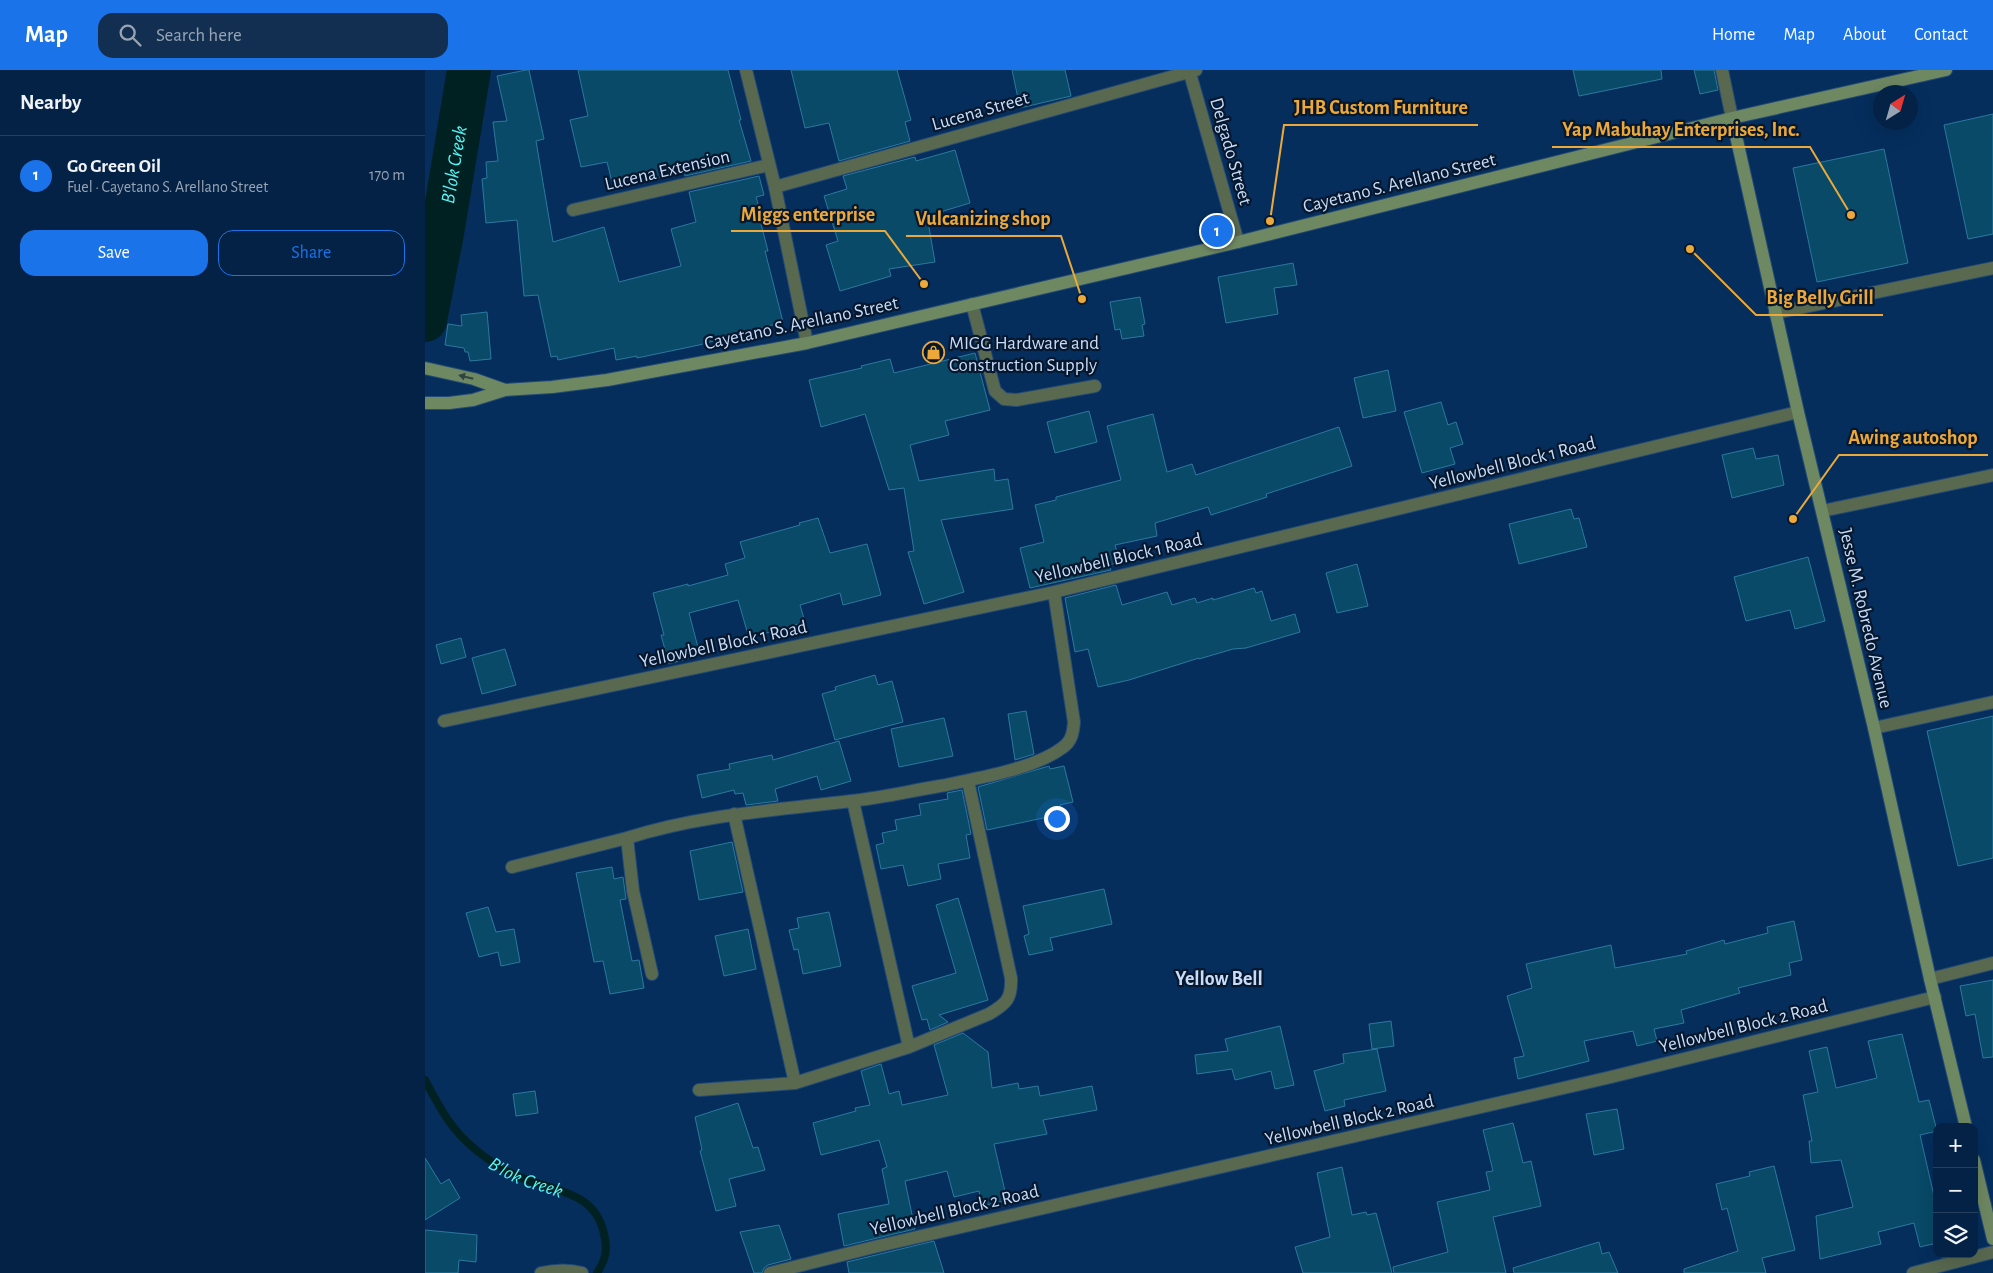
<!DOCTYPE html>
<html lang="en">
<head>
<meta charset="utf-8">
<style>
  body { margin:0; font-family:"Alegreya Sans",sans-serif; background:#122f51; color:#f1f3f6 }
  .controls { position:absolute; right:15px; bottom:15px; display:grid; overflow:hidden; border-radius:10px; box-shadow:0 5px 20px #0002 }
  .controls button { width:45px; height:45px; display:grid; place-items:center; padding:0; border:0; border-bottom:1px solid #253f5f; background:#042246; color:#f1f3f6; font:25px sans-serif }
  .compass { position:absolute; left:1448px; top:15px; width:45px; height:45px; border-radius:50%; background:#042246; box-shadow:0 5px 20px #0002; rotate:37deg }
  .you { position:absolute; left:631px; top:748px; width:18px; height:18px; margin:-12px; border:4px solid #fff; border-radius:50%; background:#1a73e8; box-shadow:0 0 0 8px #1a73e833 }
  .badge { display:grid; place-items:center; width:32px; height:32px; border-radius:50%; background:#1a73e8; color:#fff; font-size:16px; font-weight:700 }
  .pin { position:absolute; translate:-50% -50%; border:2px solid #fff; box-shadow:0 1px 5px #0006 }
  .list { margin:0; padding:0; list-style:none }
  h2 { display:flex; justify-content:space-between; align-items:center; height:65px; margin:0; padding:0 20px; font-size:21px }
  h2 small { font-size:16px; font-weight:400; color:#97a4b3 }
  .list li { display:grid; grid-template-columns:32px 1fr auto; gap:15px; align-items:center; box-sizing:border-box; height:80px; padding:0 20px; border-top:1px solid #253f5f }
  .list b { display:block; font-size:19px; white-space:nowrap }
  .list p { margin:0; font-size:16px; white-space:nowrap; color:#97a4b3 }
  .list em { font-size:16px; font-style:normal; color:#97a4b3 }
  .actions { display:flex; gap:10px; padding:15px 20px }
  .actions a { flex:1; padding:11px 0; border:1px solid #1a73e8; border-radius:15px; text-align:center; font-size:18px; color:#1a73e8 }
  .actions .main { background:#1a73e8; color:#fff }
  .icon { flex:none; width:28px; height:28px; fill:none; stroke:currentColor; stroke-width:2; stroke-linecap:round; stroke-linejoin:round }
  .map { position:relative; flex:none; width:1568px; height:1203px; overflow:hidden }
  header { display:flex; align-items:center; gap:30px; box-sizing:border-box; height:70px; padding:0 25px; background:#1a73e8; color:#fff }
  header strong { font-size:24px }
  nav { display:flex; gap:28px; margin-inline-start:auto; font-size:18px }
  .search { width:350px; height:45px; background:#122f51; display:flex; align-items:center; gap:12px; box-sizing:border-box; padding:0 18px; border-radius:15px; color:#97a4b3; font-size:19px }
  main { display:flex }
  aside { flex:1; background:#042246 }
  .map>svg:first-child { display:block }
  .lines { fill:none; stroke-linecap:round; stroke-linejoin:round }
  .stream { stroke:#002122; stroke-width:8 }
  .river { stroke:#002122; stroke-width:44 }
  .building { fill:#084a68; stroke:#2d789f }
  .minor-casing { stroke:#244a76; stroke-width:14 }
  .tertiary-casing { stroke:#244a76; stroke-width:14 }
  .secondary-casing { stroke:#244a76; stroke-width:14 }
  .minor { stroke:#586950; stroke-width:12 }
  .tertiary { stroke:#586950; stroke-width:12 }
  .secondary { stroke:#6e8862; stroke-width:12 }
  .oneway { fill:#304442 }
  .labels { text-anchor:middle; stroke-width:4.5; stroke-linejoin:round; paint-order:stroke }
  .street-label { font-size:19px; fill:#c6dcfa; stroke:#07172c }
  .poi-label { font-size:19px; fill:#c6dcfa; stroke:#07172c; text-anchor:start }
  .water-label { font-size:20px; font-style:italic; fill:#58f4f5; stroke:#07172c }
  .neighbourhood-label { font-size:20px; font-weight:bold; fill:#c6dcfa; stroke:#07172c }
  .leader { fill:none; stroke:#eca93a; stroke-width:2 }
  .callout-dot { fill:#eca93a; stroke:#07172c; stroke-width:2 }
  .callout-label { font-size:20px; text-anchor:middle; font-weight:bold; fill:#eca93a; stroke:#07172c; stroke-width:4.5; stroke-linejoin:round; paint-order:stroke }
</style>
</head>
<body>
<header>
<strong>Map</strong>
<div class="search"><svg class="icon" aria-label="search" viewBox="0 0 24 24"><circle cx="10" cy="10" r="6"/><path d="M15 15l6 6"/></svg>Search here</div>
<nav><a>Home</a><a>Map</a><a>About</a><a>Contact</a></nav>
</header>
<main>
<aside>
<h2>Nearby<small></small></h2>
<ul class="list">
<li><span class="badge">1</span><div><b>Go Green Oil</b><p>Fuel · Cayetano S. Arellano Street</p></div><em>170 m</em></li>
</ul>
<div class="actions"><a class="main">Save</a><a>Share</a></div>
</aside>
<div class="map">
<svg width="1568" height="1203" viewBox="0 0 1568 1203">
  <rect width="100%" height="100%" fill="#052e5d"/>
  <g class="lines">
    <path class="stream" id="s1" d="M0 1010C15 1038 26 1060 51 1080 62 1089 77 1099 90 1105 124 1121 170 1119 179 1164 183 1179 181 1189 172 1203"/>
    <path class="river" id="s2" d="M0 250 17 163 44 0"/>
  </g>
  <path class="building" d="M101 0H104L119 69 111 71 128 172 179 157 194 212 256 196 246 159 271 152 264 122 334 106 339 125 331 127 339 154H336L343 181H340L358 252 274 275 212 288V286L191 290 189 278 133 290 132 286 126 287 113 225 99 226 92 150 61 153 57 109 62 108 61 92 73 91 68 52 82 51 72 6Z
    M153 0H303L316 50H314L326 91 260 106 259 101 205 115 203 109 187 112 182 92 156 97 145 50 163 46Z
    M366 0H472L486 50 480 52 485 71 414 91 404 53 380 58Z
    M587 0H640L646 26 595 38Z
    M1148 0H1236L1237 9 1154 26Z
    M1269 0H1289L1293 20 1275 24Z
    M1568 44V164L1543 169 1519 55Z
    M1459 79 1483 193 1392 212 1368 98Z
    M530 80 545 133 502 146 510 192 464 199 466 206 415 221 401 175 413 171 399 126 422 119 418 106 490 87 491 91Z
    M868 193 872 215 849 218 853 244 801 253 793 207Z
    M715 227 720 254 717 255 719 266 697 269 695 259 690 260 685 232Z
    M62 242 66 289 45 291 43 282H40L39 278 20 275 23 254 37 256 36 245Z
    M550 283 565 340 520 351 524 365 485 375 494 411 569 399 570 411 583 409 588 439 516 450 539 522 499 534 483 482 489 481 479 418 464 420 440 344 396 357 384 310 437 298 436 296 465 289 469 303Z
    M963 300 971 341 938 348 929 308Z
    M1016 332 1023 355 1031 352 1038 374 1025 378 1030 394 997 403 979 342Z
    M664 341 672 372 630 383 622 352Z
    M728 344 742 402 767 394 771 405 914 357 927 396 841 424 842 427 786 445 783 437 730 453 732 466 690 475 695 492 684 495 686 500 605 518 595 478 619 472 610 435 631 430V427L696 410 682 356Z
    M1328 378 1331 389 1353 385 1359 415 1307 428 1297 385Z
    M1146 439 1149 449 1154 448 1162 477 1094 494 1084 454Z
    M393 448 405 483 442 474 456 525 418 535 415 523 375 535 380 552 324 568 313 530 264 543 275 585 244 594 236 565H239L228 523 263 514V516L303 505 300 494 320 488 315 472 375 455 374 453Z
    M1383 487 1400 551 1370 559 1365 540 1321 551 1309 507Z
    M932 494 943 536 912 543 901 503Z
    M691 515 697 535 742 522 747 535 770 528 772 533 788 528V530L829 518 831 523 837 521 846 551 870 544 875 562 821 578 808 579 774 589V588L704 610 673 617 663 579 650 582 640 528Z
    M36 568 41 587 16 594 11 575Z
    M80 579 91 615 57 624 47 588Z
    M450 605 453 615 467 611 478 652 410 670 397 624 411 620 410 617Z
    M601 641 609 684 590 690 583 644Z
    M1568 646V788L1533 796 1502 661Z
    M519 648 528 686 474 697 466 659Z
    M414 671 426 711 396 720 392 706 350 719 353 731 321 735 318 723 310 724 309 720 277 728 272 705 305 699 304 694 347 685 348 690Z
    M624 696 625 699 639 696 648 732 635 735 637 744 562 760 553 717Z
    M537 720 546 764 541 765 545 788 513 794 516 809 483 816 478 795 456 799 451 775 459 773 457 763 472 760 470 750 496 745 494 734 523 729 522 723Z
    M307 772 318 822 274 830 265 781Z
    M187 797 189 809 198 807 201 829 195 830 207 891 214 890 219 918 185 924 178 891 169 892 151 803Z
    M679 819 687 854 625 868 628 880 604 885 599 866 604 864 598 836Z
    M533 828 563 930 514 945 523 952 505 960 502 949 497 950 487 916 531 903 511 835Z
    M63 837 71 862 89 859 95 892 76 896 73 882 54 887 41 843Z
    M404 842 416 896 378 904 373 879 369 880 364 860 374 858 372 848Z
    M1369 851 1377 890 1364 893 1366 905 1313 918 1315 923 1256 940 1259 953 1229 959 1232 971 1212 976 1208 961 1159 971 1164 991 1093 1009 1089 988 1099 986 1082 926 1107 918 1101 894 1186 875 1190 898 1262 884 1261 881 1299 870 1300 874 1343 863 1342 857Z
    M323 859 331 899 299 906 290 866Z
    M1568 910V987L1558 988 1550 944 1541 946 1535 916Z
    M966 951 969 976 947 979 944 954Z
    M855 956 869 1015 850 1019 846 1001 810 1010 807 999 772 1004 770 985 803 981 800 969Z
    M538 963 563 982 567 1018 593 1013 594 1019 613 1016 615 1026 667 1016 672 1040 618 1050 622 1064 569 1074 582 1130 557 1136 554 1121 529 1127 522 1101 480 1111 490 1159 419 1176 413 1144 464 1134 457 1099 462 1097 454 1070 396 1085 388 1053 431 1041 430 1038 445 1035 436 1001 456 994 464 1024 474 1021 477 1035 523 1025 509 975Z
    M1477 964 1494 1032 1504 1030 1512 1061 1495 1065 1512 1139V1173L1495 1177 1489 1153 1453 1162 1456 1174 1395 1189 1391 1146 1428 1137 1416 1090 1386 1093 1384 1071H1387L1378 1025 1393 1022 1384 981 1402 977 1411 1018 1452 1008 1443 971Z
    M952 979 961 1021 919 1030 920 1036 900 1041 889 1001 919 993 918 984Z
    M110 1021 113 1043 91 1046 88 1024Z
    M313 1033 328 1078 333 1077 340 1100 304 1109 311 1136 291 1141 275 1081 277 1080 270 1047Z
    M1192 1039 1199 1079 1169 1085 1161 1044Z
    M1088 1053 1098 1093 1106 1091 1116 1136 1068 1147 1081 1203H969L968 1197 1023 1182 1012 1132 1065 1120 1061 1102 1068 1101 1058 1060Z
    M0 1088 16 1114 24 1109 35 1128 0 1150Z
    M1349 1096 1370 1180 1337 1188 1341 1203H1259V1199L1313 1181 1302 1138 1297 1140 1291 1114 1325 1106 1324 1102Z
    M917 1097 927 1145 941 1142 942 1145 951 1143 967 1203H878L870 1177 905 1167 892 1103Z
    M354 1155 366 1189 343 1195 339 1198 337 1203H329L315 1162Z
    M0 1160 52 1165 51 1192 34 1190 33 1203H0Z
    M509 1171 519 1203H424L422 1192Z
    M1174 1172 1177 1184 1184 1182 1193 1203H1089L1088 1198Z"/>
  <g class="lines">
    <defs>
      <path id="minor" d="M764 0 813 172
        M350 117 771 0
        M148 140 344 95
        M547 234 570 321 579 329 591 330 670 316
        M1350 243 1568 198
        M1397 441 1568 405
        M19 651 629 522 1373 342
        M1449 658 1568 632
        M428 731 484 977
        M309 744 370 1013
        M87 797 202 768
        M227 904 208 821 202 768C274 745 351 740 426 731 456 728 485 721 515 716 550 709 609 699 637 678 647 671 648 663 649 652L629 522
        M1505 909 1568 893
        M274 1020 370 1013 484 977 564 944C581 934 587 929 586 908L543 711
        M116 1203C130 1200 143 1199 157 1203
        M345 1203 449 1177 1186 1007 1510 927
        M1488 1203 1568 1182"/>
      <path id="tertiary" d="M321 0 350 117 382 273
        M1297 0 1307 48"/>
      <path id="secondary" d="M1307 48 1373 342 1449 658 1505 909 1541 1057
        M0 298 49 309 80 320
        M0 333H24L48 330 80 320 127 317 182 310 382 273 813 172 1307 48 1521 0
        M1549 1090 1568 1169"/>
    </defs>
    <use href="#minor" class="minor-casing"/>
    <use href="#tertiary" class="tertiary-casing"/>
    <use href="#secondary" class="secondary-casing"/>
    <use href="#minor" class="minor"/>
    <use href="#tertiary" class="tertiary"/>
    <use href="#secondary" class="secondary"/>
  </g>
  <defs><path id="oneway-solid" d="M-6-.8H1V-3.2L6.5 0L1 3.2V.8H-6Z" transform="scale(1.25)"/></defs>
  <use class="oneway" href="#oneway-solid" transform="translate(41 307) rotate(-166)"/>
  <defs>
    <symbol id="shop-ring" viewBox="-11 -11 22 22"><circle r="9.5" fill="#07172c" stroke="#eca93a" stroke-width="1.5"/><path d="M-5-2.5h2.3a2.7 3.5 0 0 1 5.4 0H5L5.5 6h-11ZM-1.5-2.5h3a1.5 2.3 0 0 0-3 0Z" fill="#eca93a"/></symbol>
  </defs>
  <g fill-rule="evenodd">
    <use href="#shop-ring" x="496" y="270" width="25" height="25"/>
  </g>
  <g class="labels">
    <g class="street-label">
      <text transform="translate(555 40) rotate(-16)" y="7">Lucena Street</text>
      <text transform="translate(807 81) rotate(74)" y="7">Delgado Street</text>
      <text transform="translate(242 99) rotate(-13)" y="7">Lucena Extension</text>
      <text transform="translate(974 112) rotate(-14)" y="7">Cayetano S. Arellano Street</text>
      <text transform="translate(376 252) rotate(-12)" y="7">Cayetano S. Arellano Street</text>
      <text transform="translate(1087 392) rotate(-14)" y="7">Yellowbell Block 1 Road</text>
      <text transform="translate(693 487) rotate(-13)" y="7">Yellowbell Block 1 Road</text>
      <text transform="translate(1442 548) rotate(77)" y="7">Jesse M. Robredo Avenue</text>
      <text transform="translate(298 573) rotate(-12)" y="7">Yellowbell Block 1 Road</text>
      <text transform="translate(1318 955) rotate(-14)" y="7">Yellowbell Block 2 Road</text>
      <text transform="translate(924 1049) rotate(-13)" y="7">Yellowbell Block 2 Road</text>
      <text transform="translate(529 1139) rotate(-13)" y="7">Yellowbell Block 2 Road</text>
    </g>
    <g class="poi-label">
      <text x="524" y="279">MIGG Hardware and<tspan x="524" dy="22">Construction Supply</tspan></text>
    </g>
    <g class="water-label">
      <text dy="7" stroke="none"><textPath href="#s2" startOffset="158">B'lok Creek</textPath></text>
      <text dy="7" stroke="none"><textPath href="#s1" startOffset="145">B'lok Creek</textPath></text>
    </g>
    <g class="neighbourhood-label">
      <text x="794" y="915">Yellow Bell</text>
    </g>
  </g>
  <path class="leader" d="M845 151L859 55H1053M1426 145L1385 77H1127M499 214L460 161H306M657 229L636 166H481M1265 179L1331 245H1458M1368 449L1414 385H1563"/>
  <g class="callout-dot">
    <circle cx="845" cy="151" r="5"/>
    <circle cx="1426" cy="145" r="5"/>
    <circle cx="499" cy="214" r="5"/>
    <circle cx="657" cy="229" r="5"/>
    <circle cx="1265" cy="179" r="5"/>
    <circle cx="1368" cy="449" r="5"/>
  </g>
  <g class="callout-label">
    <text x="956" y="44">JHB Custom Furniture</text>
    <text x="1256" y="66">Yap Mabuhay Enterprises, Inc.</text>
    <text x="383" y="151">Miggs enterprise</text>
    <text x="558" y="155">Vulcanizing shop</text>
    <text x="1395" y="234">Big Belly Grill</text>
    <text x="1488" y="374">Awing autoshop</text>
  </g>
</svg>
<div class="controls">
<button>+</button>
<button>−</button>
<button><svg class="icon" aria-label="layers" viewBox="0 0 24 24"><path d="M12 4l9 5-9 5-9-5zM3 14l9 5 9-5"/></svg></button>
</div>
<svg class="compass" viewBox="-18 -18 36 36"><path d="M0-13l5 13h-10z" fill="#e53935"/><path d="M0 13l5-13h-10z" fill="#97a4b3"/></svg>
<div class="you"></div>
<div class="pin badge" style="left:792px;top:161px">1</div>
</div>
</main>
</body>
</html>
